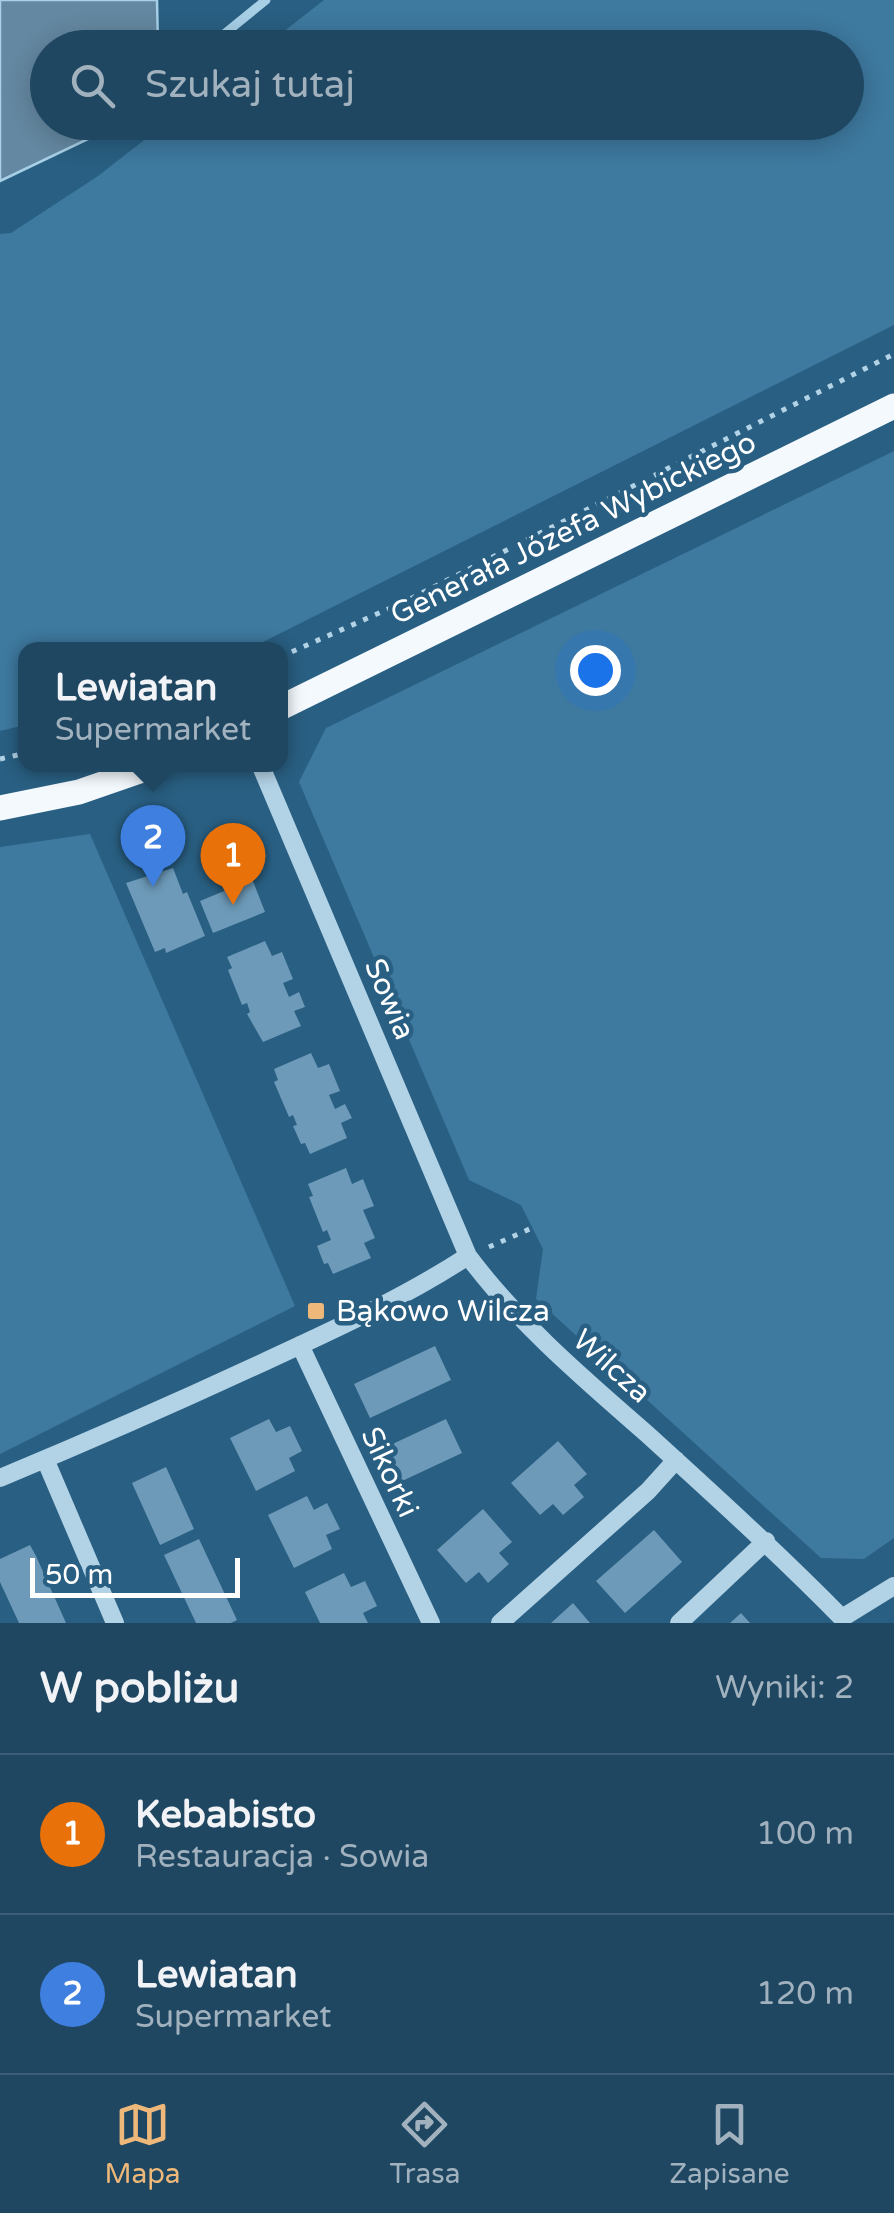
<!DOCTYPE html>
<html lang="pl">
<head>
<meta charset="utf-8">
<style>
  body { margin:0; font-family:"Varela Round",sans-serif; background:#274e68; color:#f1f3f6 }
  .scale { position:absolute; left:30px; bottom:25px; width:210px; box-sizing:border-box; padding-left:10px; border:5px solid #fff; border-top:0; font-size:28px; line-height:35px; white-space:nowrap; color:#fff; -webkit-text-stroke:8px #295f82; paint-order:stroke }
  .you { position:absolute; left:595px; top:670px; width:35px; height:35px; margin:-25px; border:8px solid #fff; border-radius:50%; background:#1a73e8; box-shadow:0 0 0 15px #1a73e833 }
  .badge { display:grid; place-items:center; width:65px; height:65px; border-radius:50%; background:#edb879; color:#fff; font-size:32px; font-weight:700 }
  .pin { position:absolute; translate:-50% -82px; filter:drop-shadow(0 2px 5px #0008) }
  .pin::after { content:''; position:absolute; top:52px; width:35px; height:30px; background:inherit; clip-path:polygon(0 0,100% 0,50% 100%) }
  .popup { position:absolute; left:18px; top:642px; width:270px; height:130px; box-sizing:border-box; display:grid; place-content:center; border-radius:20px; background:#1f4762; filter:drop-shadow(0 2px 8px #0005); font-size:32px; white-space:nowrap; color:#a1b2be }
  .popup b { font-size:38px; color:#f1f3f6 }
  .popup::after { content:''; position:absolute; left:50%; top:100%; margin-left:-20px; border:20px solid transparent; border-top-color:#1f4762 }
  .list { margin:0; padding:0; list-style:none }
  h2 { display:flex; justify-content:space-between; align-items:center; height:130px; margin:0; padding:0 40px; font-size:42px }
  h2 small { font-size:32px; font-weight:400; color:#a1b2be }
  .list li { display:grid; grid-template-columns:65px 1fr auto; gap:30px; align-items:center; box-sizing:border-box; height:160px; padding:0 40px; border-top:2px solid #3c5f77 }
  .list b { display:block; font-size:38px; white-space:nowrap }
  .list p { margin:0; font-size:32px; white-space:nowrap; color:#a1b2be }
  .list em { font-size:32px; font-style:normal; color:#a1b2be }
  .icon { flex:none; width:55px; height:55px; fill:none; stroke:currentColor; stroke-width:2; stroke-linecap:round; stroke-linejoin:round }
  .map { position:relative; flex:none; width:894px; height:1623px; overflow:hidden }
  .search { position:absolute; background:#1f4762; box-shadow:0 5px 25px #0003; left:30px; right:30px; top:30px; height:110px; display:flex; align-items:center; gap:25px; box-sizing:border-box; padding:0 35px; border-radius:55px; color:#a1b2be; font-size:38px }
  .sheet { height:450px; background:#1f4762 }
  nav { display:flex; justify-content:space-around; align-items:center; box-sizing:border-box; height:140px; border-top:2px solid #3c5f77; background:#1f4762; font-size:28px; color:#a1b2be }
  nav a { display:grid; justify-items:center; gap:5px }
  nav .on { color:#edb879 }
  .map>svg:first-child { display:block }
  .green { fill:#3e799f }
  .water { fill:#6488a1; stroke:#a7cfe6; stroke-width:2.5 }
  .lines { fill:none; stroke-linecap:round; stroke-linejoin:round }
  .stream { stroke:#a7cfe6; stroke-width:9 }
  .building { fill:#6d9ab8 }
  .path { stroke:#b2d2e6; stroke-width:5; stroke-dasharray:5 8; stroke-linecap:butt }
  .minor { stroke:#b2d2e6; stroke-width:18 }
  .major { stroke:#f3f9fd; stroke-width:25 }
  .poi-dot { fill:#edb879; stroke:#295f82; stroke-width:4 }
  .labels { text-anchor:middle; stroke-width:9; stroke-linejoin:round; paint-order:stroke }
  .street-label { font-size:30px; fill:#fff; stroke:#295f82 }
  .poi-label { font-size:30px; fill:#fff; stroke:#295f82; text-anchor:start }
</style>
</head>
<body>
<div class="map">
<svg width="894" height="1623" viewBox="0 0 894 1623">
  <rect width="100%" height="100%" fill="#295f82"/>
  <path class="green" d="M324 0H894V325L249 649 26 650 25 725 0 731V234L11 233 98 176 166 123 846 122V48L264 47Z
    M894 451V1538L864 1559 821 1558 536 1299 543 1249 521 1205 469 1180 299 782 326 728Z
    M90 834 295 1306 0 1454V847Z"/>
  <path class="water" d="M0 0H157L158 47 48 48V122L116 123 107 130 0 181Z"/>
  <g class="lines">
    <path class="stream" d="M207 48 266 0"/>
  </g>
  <path class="building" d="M173 868 183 894 187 892 205 936 166 953 165 948 155 952 126 883Z
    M251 876 265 912 213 933 200 901 241 884 240 881Z
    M265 941 272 956 282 952 293 979 283 983 289 997 299 992 305 1007 294 1011 301 1026 263 1042 247 1014 250 1012 247 1003 242 1005 228 970 232 968 227 957Z
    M311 1053 318 1068 329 1064 340 1091 329 1095 335 1109 345 1104 352 1118 341 1123 347 1138 310 1154 305 1143 301 1144 293 1126 297 1125 293 1115 289 1117 274 1082 278 1080 274 1069Z
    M346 1168 352 1184 363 1179 374 1206 363 1210 375 1238 364 1243 371 1258 333 1274 328 1263 324 1264 317 1246 331 1240 327 1230 323 1232 309 1197 313 1196 308 1184Z
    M435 1346 451 1380 370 1418 354 1384Z
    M269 1419 276 1432 290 1426 302 1451 289 1458 295 1471 256 1491 230 1438Z
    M446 1419 462 1453 400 1482 384 1448Z
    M558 1441 587 1474 574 1485 584 1497 563 1515 553 1504 540 1515 511 1483Z
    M166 1467 194 1529 160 1545 132 1483Z
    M307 1496 314 1510 327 1503 340 1529 326 1535 332 1549 294 1568 268 1515Z
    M483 1509 512 1542 499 1553 509 1564 488 1583 479 1572 466 1583 437 1550Z
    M654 1530 682 1562 625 1613 596 1581Z
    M199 1539 237 1620 231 1623H196L164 1555Z
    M30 1545 36 1556 66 1623H19L0 1582V1559Z
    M344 1573 351 1587 365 1581 377 1606 363 1613 368 1623H320L305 1592Z
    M573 1603 590 1623H551Z
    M741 1613 750 1623H730Z"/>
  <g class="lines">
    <path class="path" d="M280 657 404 602 894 354
      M0 759 26 753
      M489 1247 534 1227"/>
    <path class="minor" d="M260 764 468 1256C519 1324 583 1378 647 1434 713 1494 779 1554 842 1618L894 1586
      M300 1345 431 1623
      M45 1459 115 1623
      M0 1478C94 1439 187 1398 279 1355 344 1325 408 1295 468 1256
      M500 1623 648 1491 676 1460
      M679 1623 766 1541"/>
    <path class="major" d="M280 708 894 406
      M0 808 79 792 160 764"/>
  </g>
  <rect class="poi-dot" x="306" y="1301" width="20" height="20" rx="5"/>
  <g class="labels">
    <g class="street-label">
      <text transform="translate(573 528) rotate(-26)" y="10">Generała Józefa Wybickiego</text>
      <text transform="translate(390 999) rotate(67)" y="10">Sowia</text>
      <text transform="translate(612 1366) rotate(42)" y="10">Wilcza</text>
      <text transform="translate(390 1472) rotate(65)" y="10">Sikorki</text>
    </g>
    <g class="poi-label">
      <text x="336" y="1321">Bąkowo Wilcza</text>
    </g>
  </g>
</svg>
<div class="scale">50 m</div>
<div class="you"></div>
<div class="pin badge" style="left:233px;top:905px;background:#e8710a">1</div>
<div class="pin badge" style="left:153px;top:887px;background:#3f7fe0">2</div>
<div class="popup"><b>Lewiatan</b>Supermarket</div>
<div class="search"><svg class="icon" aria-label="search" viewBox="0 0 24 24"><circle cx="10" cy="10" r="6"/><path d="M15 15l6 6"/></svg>Szukaj tutaj</div>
</div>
<section class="sheet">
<h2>W pobliżu<small>Wyniki: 2</small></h2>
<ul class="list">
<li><span class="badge" style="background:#e8710a">1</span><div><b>Kebabisto</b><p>Restauracja · Sowia</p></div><em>100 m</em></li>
<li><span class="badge" style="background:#3f7fe0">2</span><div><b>Lewiatan</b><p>Supermarket</p></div><em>120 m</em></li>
</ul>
</section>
<nav>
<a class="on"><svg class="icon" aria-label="map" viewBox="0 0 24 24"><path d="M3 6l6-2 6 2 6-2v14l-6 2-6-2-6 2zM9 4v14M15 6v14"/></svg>Mapa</a>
<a><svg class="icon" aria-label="directions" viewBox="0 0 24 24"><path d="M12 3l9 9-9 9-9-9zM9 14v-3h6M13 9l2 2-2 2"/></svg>Trasa</a>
<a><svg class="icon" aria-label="saved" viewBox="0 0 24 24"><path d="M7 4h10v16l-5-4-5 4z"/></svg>Zapisane</a>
</nav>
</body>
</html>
